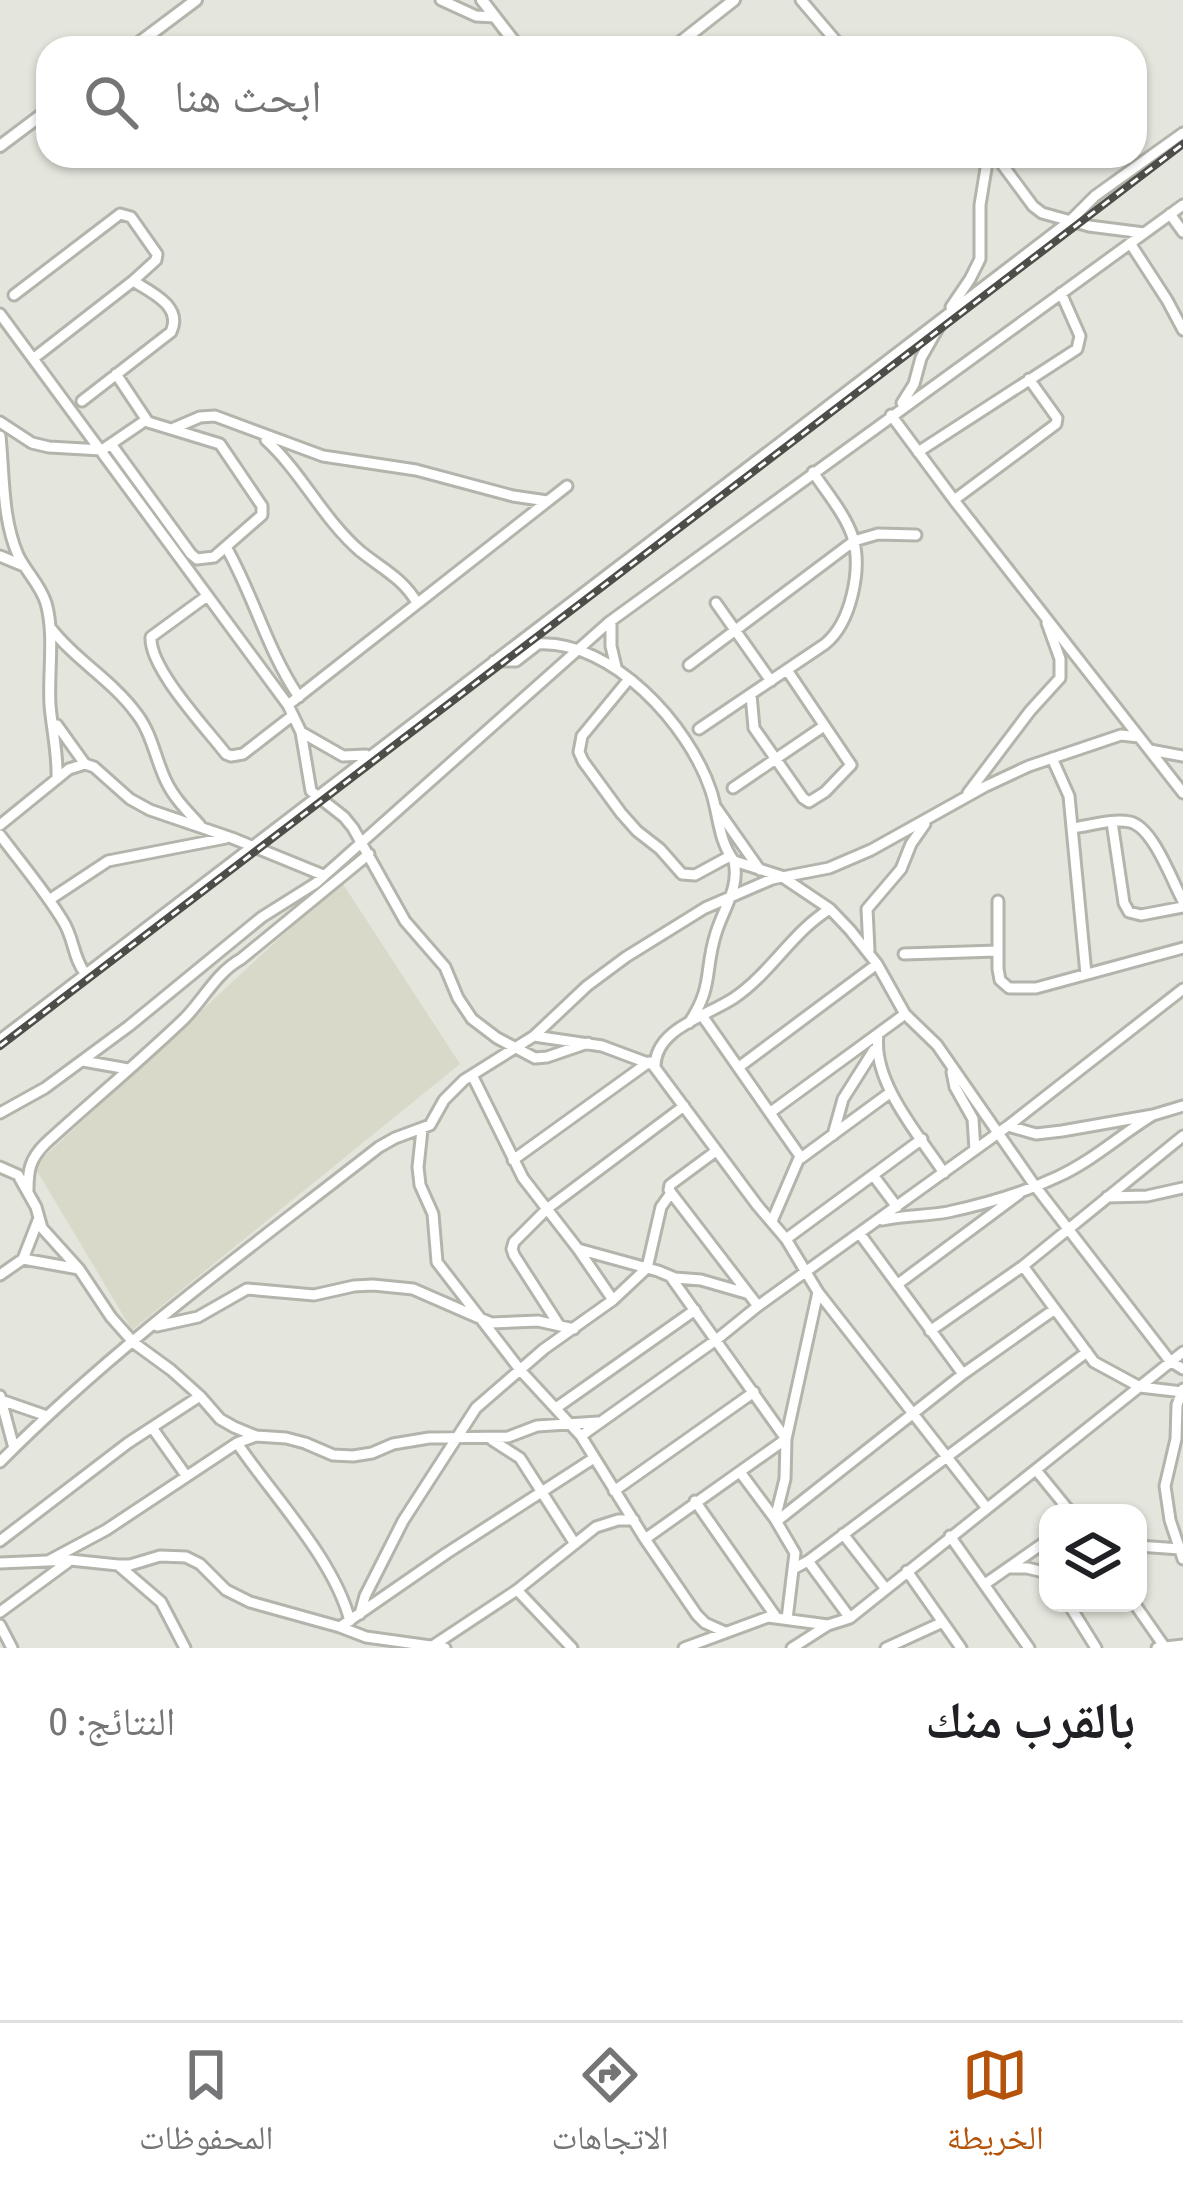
<!DOCTYPE html>
<html lang="ar">
<head>
<meta charset="utf-8">
<style>
  body { margin:0; font-family:"Fira Sans Condensed","Noto Naskh Arabic",sans-serif; background:#f6f6f6; color:#202124; direction:rtl }
  .controls { position:absolute; right:36px; bottom:36px; display:grid; overflow:hidden; border-radius:24px; box-shadow:0 3px 9px #0004 }
  .controls button { width:108px; height:108px; display:grid; place-items:center; padding:0; border:0; border-bottom:3px solid #e0e0e0; background:#fff; color:#202124; font:60px sans-serif }
  .list { margin:0; padding:0; list-style:none }
  h2 { display:flex; justify-content:space-between; align-items:center; height:156px; margin:0; padding:0 48px; font-size:51px }
  h2 small { font-size:39px; font-weight:400; color:#757577 }
  .icon { flex:none; width:66px; height:66px; fill:none; stroke:currentColor; stroke-width:2; stroke-linecap:round; stroke-linejoin:round }
  .map { position:relative; flex:none; width:1183px; height:1648px; overflow:hidden; direction:ltr }
  .search { position:absolute; background:#fff; box-shadow:0 3px 9px #0004; left:36px; right:36px; top:36px; height:132px; display:flex; align-items:center; gap:30px; box-sizing:border-box; padding:0 42px; border-radius:36px; color:#757577; font-size:45px }
  .sheet { height:372px; background:#fff }
  nav { display:flex; justify-content:space-around; align-items:center; box-sizing:border-box; height:168px; border-top:3px solid #e0e0e0; background:#fff; font-size:33px; color:#757577 }
  nav a { display:grid; justify-items:center; gap:6px }
  nav .on { color:#b45309 }
  .map>svg:first-child { display:block }
  .built { fill:#d8d9c9 }
  .lines { fill:none; stroke-linecap:round; stroke-linejoin:round }
  .minor-casing { stroke:#b4b4ac; stroke-width:15 }
  .major-casing { stroke:#b4b4ac; stroke-width:16 }
  .minor { stroke:#fff; stroke-width:9 }
  .major { stroke:#fff; stroke-width:10 }
  .rail-casing { stroke:#4d4e4a; stroke-width:8 }
  .rail { stroke:#fffffe; stroke-width:3; stroke-dasharray:9; stroke-linecap:butt }
</style>
</head>
<body>
<div class="map">
<svg width="1183" height="1648" viewBox="0 0 1183 1648">
  <rect width="100%" height="100%" fill="#e4e5dc"/>
  <path class="built" d="M341 881 460 1064 132 1330 34 1166Z"/>
  <g class="lines">
    <defs>
      <path id="minor" d="M441 0 476 16 495 17
        M801 0 842 48
        M996 156 1033 206 1042 213 1089 226 1144 233
        M1170 214 1183 232
        M1130 243 1167 300 1183 330
        M14 295 120 214 131 217 157 254 156 260 133 281 34 358
        M951 307 970 279 980 259V205L988 156
        M0 314 288 705 301 732 311 791 344 817 353 828 405 921 445 967 458 998 472 1019 497 1038 535 1058 547 1057 588 1043
        M82 401 171 332C183 307 153 293 133 281
        M902 403 914 384 921 358 942 321
        M891 415 957 504 1183 793
        M0 422 32 443 49 447 102 450 146 420
        M172 429 200 417 215 416 323 456 416 470 513 496 547 501
        M0 436C4 474 2 519 18 555 26 572 40 584 46 603 55 635 48 672 50 705 52 730 58 753 57 779
        M266 440C302 473 323 519 360 551 381 568 404 579 417 603
        M111 444 191 554 197 559 214 557 262 515V506L220 444 148 422 116 374
        M918 452 1077 349 1080 336 1061 293
        M954 500 1056 424 1057 418 1029 379
        M226 547C254 596 267 650 299 697
        M0 556 24 566
        M207 596 151 637C149 668 206 728 226 754L231 756 243 754 292 716
        M716 603 771 681
        M611 621V646L616 667
        M50 627C75 660 112 680 136 713 152 733 155 758 166 781 174 798 187 811 200 825
        M494 661H516L538 644C612 640 689 725 711 791 719 815 718 840 734 861L781 876 830 909 850 930 877 964 905 1014 937 1045 1035 1186 1170 1361 1183 1369
        M689 665 854 541 878 534 916 535
        M629 679 582 736 579 752 583 761 621 813 637 831 660 849 682 874 695 875 730 856
        M751 695 754 728 803 798 809 802 825 792 851 765 787 670
        M288 705 567 486
        M57 725 85 764 94 767 130 799 150 810 232 838 323 875
        M699 729 825 644C851 623 862 570 853 538 846 515 826 492 813 472
        M301 732 343 756 366 755
        M1150 750 1183 756
        M1052 758 1069 796 1086 974
        M733 788 824 726
        M968 793 1030 711 1060 678V659L1047 623
        M715 806 760 870
        M1112 822 1124 903 1129 912 1141 915 1183 907
        M0 825 69 769 85 764
        M1072 828C1090 826 1113 818 1130 822 1153 827 1172 881 1183 901
        M0 835C21 863 45 891 63 921 74 938 73 958 85 973
        M49 900 108 861 226 838
        M998 901V969L1000 980 1009 988H1036L1183 948
        M869 950 867 909 901 869 911 844 925 824
        M904 954 997 951
        M703 1017 800 1156 772 1221
        M689 1023C714 986 704 970 716 933 724 907 740 888 734 861
        M878 1035C872 1082 919 1135 944 1173
        M534 1036 602 1046 653 1065 757 1205 786 1239 818 1292 986 1507
        M0 1040 1071 220 1095 196 1183 133
        M83 1061 128 1069
        M739 1067 877 964
        M655 1068C654 1029 705 1017 734 998 771 973 793 931 830 909
        M952 1072 955 1087 973 1119 975 1150
        M472 1075 523 1178 578 1249 613 1300
        M771 1112 905 1014
        M0 1113 45 1088 129 1026 262 917 316 883 608 623 1183 205
        M1008 1126 1036 1134 1062 1131 1153 1115 1183 1106
        M422 1130 418 1167 420 1185 433 1214 437 1262 521 1371 581 1436 645 1539 697 1615 705 1623 725 1632
        M833 1135 843 1099 874 1050
        M716 1151 670 1185 669 1190 758 1306
        M801 1158 891 1092
        M513 1160 649 1062
        M0 1167 18 1175 36 1207 42 1228 79 1269 111 1317 134 1343 171 1370 200 1396 220 1419 234 1427 256 1436 286 1438 305 1443 333 1455 353 1456 372 1453 393 1444 429 1438 508 1437 537 1426 598 1422
        M873 1175 897 1207
        M28 1190C28 1170 30 1159 45 1144 91 1102 139 1062 184 1019 204 999 216 973 241 959L369 854
        M1107 1197 1147 1196 1183 1188
        M882 1220C904 1215 927 1216 948 1212 985 1204 1023 1193 1057 1177 1091 1162 1120 1135 1153 1115
        M860 1234 963 1374
        M786 1239 922 1139
        M578 1249 658 1271 675 1278 701 1280 746 1293
        M23 1259 79 1269
        M1023 1266 1094 1362 1140 1387 1183 1392
        M0 1275 23 1259 39 1218
        M670 1276 786 1439 785 1479 775 1519
        M898 1284 1019 1194
        M559 1325 514 1255 512 1249 514 1242 548 1208 684 1106
        M157 1326 198 1317 247 1289 314 1295 354 1286 373 1285 413 1289 491 1323 538 1321 574 1329
        M930 1331 1023 1266 1183 1136
        M1183 1389 1177 1405 1176 1439 1165 1486 1170 1520 1183 1559
        M0 1396 14 1448
        M1 1400 47 1416
        M556 1408 695 1310
        M153 1429 185 1474
        M581 1436 716 1340 758 1306 1008 1126 1183 989
        M492 1440 520 1458 575 1544
        M237 1443C273 1496 334 1559 350 1621
        M0 1462C115 1346 250 1248 379 1147L395 1138 430 1125 444 1100 464 1080 534 1036 587 986 626 957 705 908 772 879 829 868 871 850 984 787 1029 766 1121 735 1139 737
        M1036 1470 1071 1513
        M740 1472 775 1519 795 1553 787 1619
        M614 1491 754 1392
        M695 1501 776 1617
        M777 1521 963 1374 1055 1309
        M843 1534 886 1589
        M950 1536 1029 1648
        M645 1539 786 1439 818 1292
        M0 1541 128 1443 200 1396
        M1138 1546 1180 1549
        M50 1560 106 1530 237 1443 256 1436
        M808 1561 850 1618
        M0 1563 70 1560 118 1565H130L160 1556 186 1557 200 1564 226 1590 250 1602 340 1627 366 1637 445 1648
        M118 1565 161 1602 185 1648
        M795 1568 808 1561 1087 1352
        M1010 1568H1027L1048 1573
        M907 1571 961 1648
        M985 1584 1048 1540
        M517 1590 572 1648
        M1068 1603 1096 1648
        M1134 1603 1164 1646
        M0 1612 68 1562
        M360 1614 365 1596 403 1521 476 1408 544 1349 613 1300 647 1268 661 1207 671 1193
        M0 1625 12 1648
        M340 1627 447 1553 594 1458
        M434 1645 517 1590 596 1527 618 1520H634
        M684 1648 768 1617 828 1625
        M792 1648 828 1625 850 1618 1183 1352
        M886 1648 943 1622
        M1157 1648 1183 1645"/>
      <path id="major" d="M482 0 519 48
        M132 48 196 0
        M673 48 734 0
        M0 146 48 110"/>
    </defs>
    <use href="#minor" class="minor-casing"/>
    <use href="#major" class="major-casing"/>
    <use href="#minor" class="minor"/>
    <use href="#major" class="major"/>
    <defs>
      <path id="rail" d="M0 1046 1183 144"/>
    </defs>
    <use href="#rail" class="rail-casing"/>
    <use href="#rail" class="rail"/>
  </g>
</svg>
<div class="controls">
<button><svg class="icon" aria-label="layers" viewBox="0 0 24 24"><path d="M12 4l9 5-9 5-9-5zM3 14l9 5 9-5"/></svg></button>
</div>
<div class="search"><svg class="icon" aria-label="search" viewBox="0 0 24 24"><circle cx="10" cy="10" r="6"/><path d="M15 15l6 6"/></svg>ابحث هنا</div>
</div>
<section class="sheet">
<h2>بالقرب منك<small>النتائج: 0</small></h2>
<ul class="list">
</ul>
</section>
<nav>
<a class="on"><svg class="icon" aria-label="map" viewBox="0 0 24 24"><path d="M3 6l6-2 6 2 6-2v14l-6 2-6-2-6 2zM9 4v14M15 6v14"/></svg>الخريطة</a>
<a><svg class="icon" aria-label="directions" viewBox="0 0 24 24"><path d="M12 3l9 9-9 9-9-9zM9 14v-3h6M13 9l2 2-2 2"/></svg>الاتجاهات</a>
<a><svg class="icon" aria-label="saved" viewBox="0 0 24 24"><path d="M7 4h10v16l-5-4-5 4z"/></svg>المحفوظات</a>
</nav>
</body>
</html>
